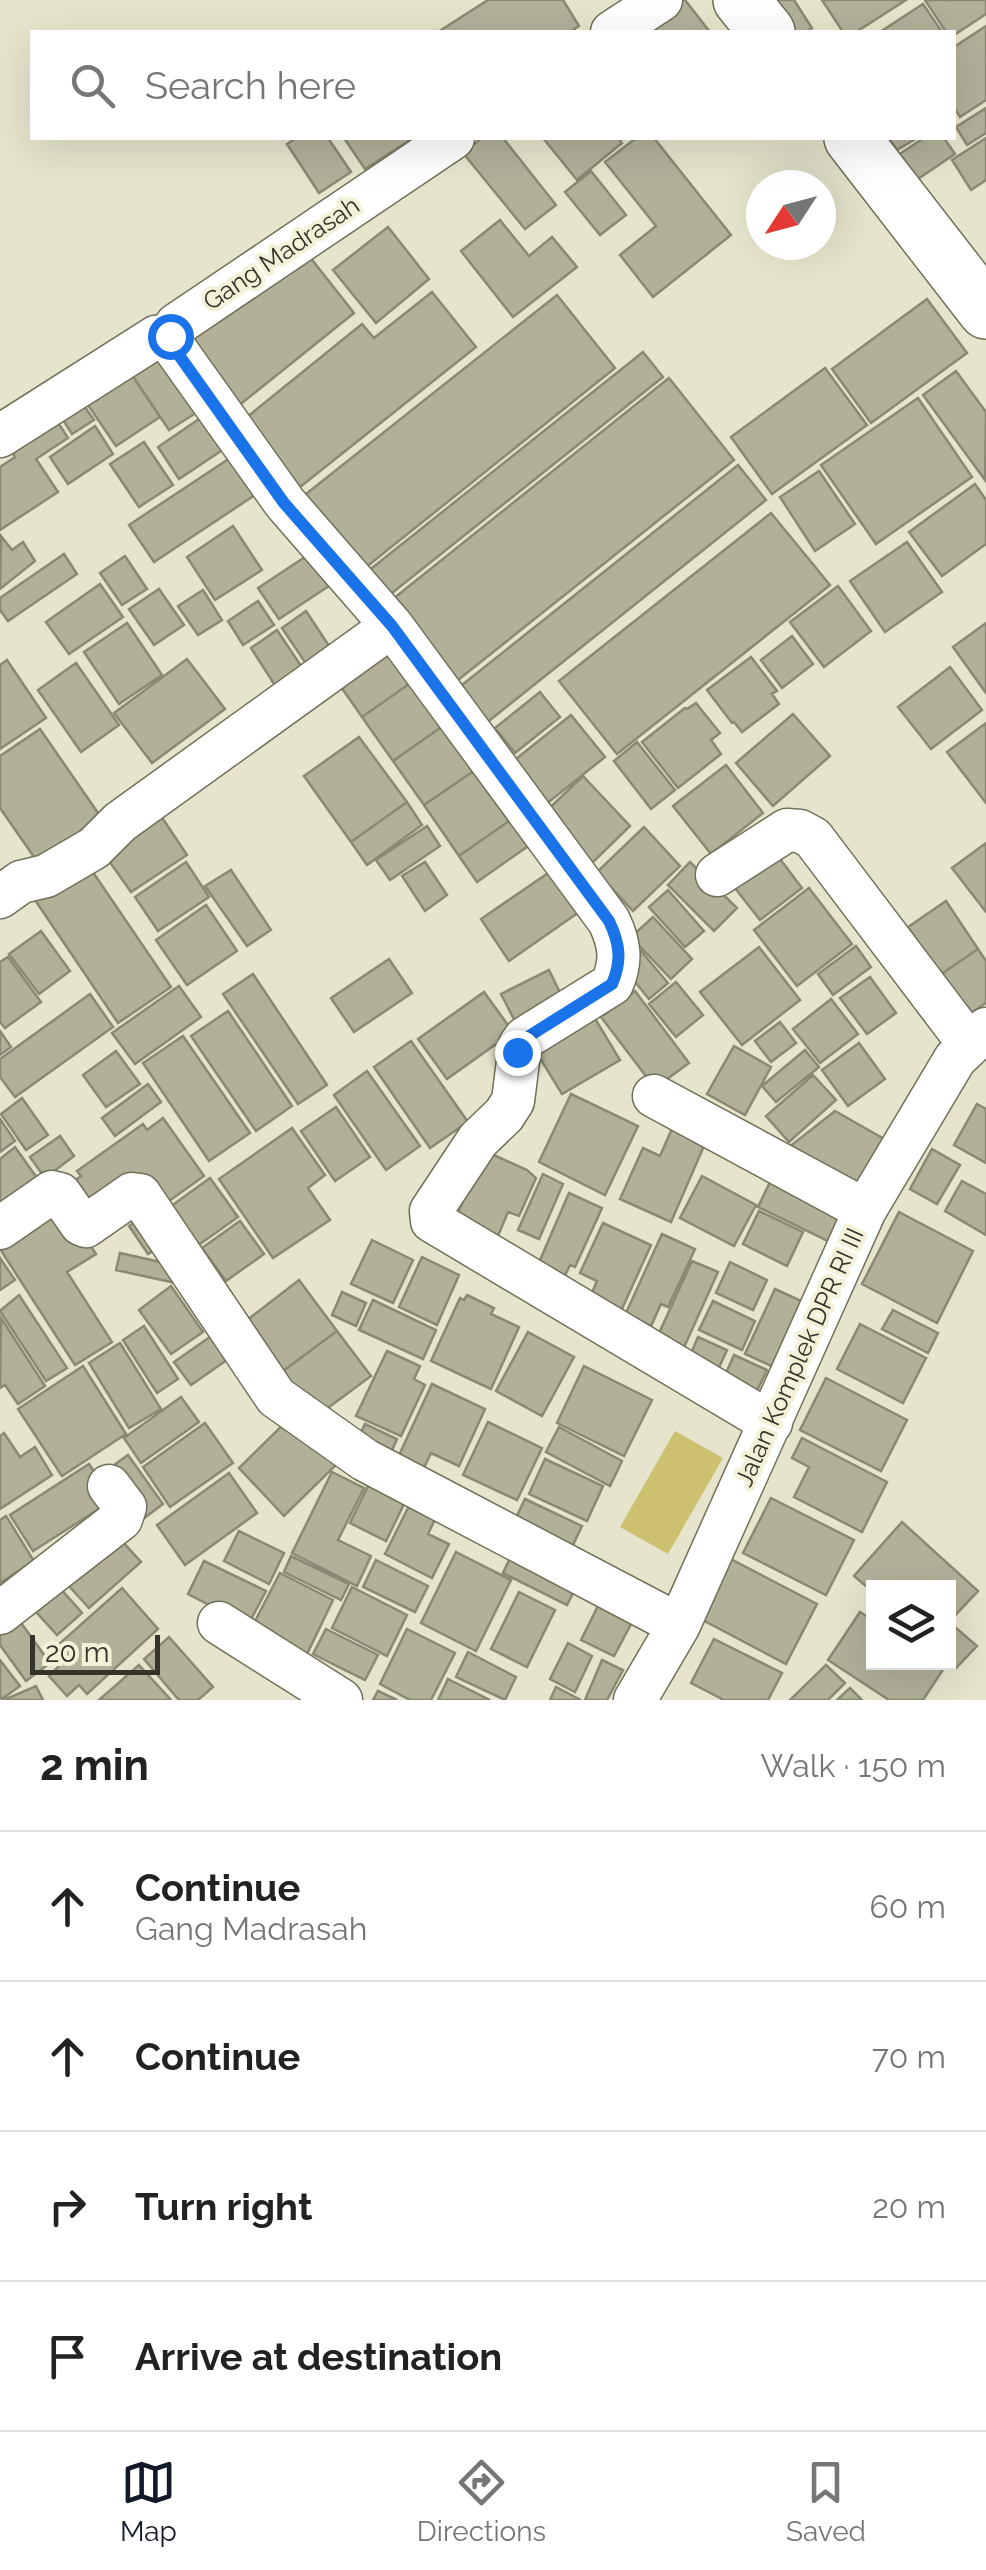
<!DOCTYPE html>
<html lang="en">
<head>
<meta charset="utf-8">
<style>
  body { margin:0; font-family:Raleway,sans-serif; background:#f6f6f6; color:#222 }
  .controls { position:absolute; right:30px; bottom:30px; display:grid; overflow:hidden; border-radius:0px; box-shadow:0 10px 40px #0002 }
  .controls button { width:90px; height:90px; display:grid; place-items:center; padding:0; border:0; border-bottom:2px solid #e0e0e0; background:#fff; color:#222; font:50px sans-serif }
  .compass { position:absolute; left:746px; top:170px; width:90px; height:90px; border-radius:50%; background:#fff; box-shadow:0 10px 40px #0002; rotate:234deg }
  .scale { position:absolute; left:30px; bottom:25px; width:130px; box-sizing:border-box; padding-left:10px; border:5px solid #35342b; border-top:0; font-size:28px; line-height:35px; white-space:nowrap; color:#35342b; -webkit-text-stroke:8px #f4f1d9; paint-order:stroke }
  .stop { position:absolute; width:30px; height:30px; margin:-22px; border:8px solid #1a73e8; border-radius:50%; background:#fff }
  .stop.end { background:#1a73e8; border-color:#fff; box-shadow:0 2px 10px #0008 }
  .list { margin:0; padding:0; list-style:none }
  h2 { display:flex; justify-content:space-between; align-items:center; height:130px; margin:0; padding:0 40px; font-size:42px }
  h2 small { font-size:32px; font-weight:400; color:#767676 }
  .list li { display:grid; grid-template-columns:65px 1fr auto; gap:30px; align-items:center; box-sizing:border-box; height:150px; padding:0 40px; border-top:2px solid #e0e0e0 }
  .list b { display:block; font-size:38px; white-space:nowrap }
  .list p { margin:0; font-size:32px; white-space:nowrap; color:#767676 }
  .list em { font-size:32px; font-style:normal; color:#767676 }
  .icon { flex:none; width:55px; height:55px; fill:none; stroke:currentColor; stroke-width:2; stroke-linecap:round; stroke-linejoin:round }
  .map { position:relative; flex:none; width:986px; height:1700px; overflow:hidden }
  .search { position:absolute; background:#fff; box-shadow:0 10px 40px #0002; left:30px; right:30px; top:30px; height:110px; display:flex; align-items:center; gap:25px; box-sizing:border-box; padding:0 35px; border-radius:0px; color:#767676; font-size:38px }
  .sheet { height:730px; background:#fff }
  nav { display:flex; justify-content:space-around; align-items:center; box-sizing:border-box; height:140px; border-top:2px solid #e0e0e0; background:#fff; font-size:28px; color:#767676 }
  nav a { display:grid; justify-items:center; gap:5px }
  nav .on { color:#111827 }
  .map>svg:first-child { display:block }
  .green { fill:#cbc16f }
  .building { fill:#b2b099; stroke:#8b8873; stroke-width:2.5 }
  .lines { fill:none; stroke-linecap:round; stroke-linejoin:round }
  .street-casing { stroke:#72705a; stroke-width:45 }
  .secondary-casing { stroke:#72705a; stroke-width:58 }
  .street { stroke:#fff; stroke-width:42 }
  .secondary { stroke:#fff; stroke-width:55 }
  .route { stroke:#1a73e8; stroke-width:12 }
  .labels { text-anchor:middle; stroke-width:8; stroke-linejoin:round; paint-order:stroke }
  .street-label { font-size:25px; fill:#35342b; stroke:#f4f1d9 }
</style>
</head>
<body>
<div class="map">
<svg width="986" height="1700" viewBox="0 0 986 1700">
  <rect width="100%" height="100%" fill="#e6e4cc"/>
  <path class="green" d="M675 1431 723 1458 668 1554 620 1527Z"/>
  <path class="building" d="M488 0H563L579 26 570 32H438Z
    M679 0H685L710 32H645Z
    M749 0H794L812 28 805 32H770Z
    M822 0H906L856 32H843Z
    M925 0H986V14L954 35 946 32Z
    M923 4 942 32H880Z
    M986 26V100L960 117 954 107V47Z
    M986 108V133L967 145 956 127Z
    M296 138H328L351 172 319 193 287 144Z
    M344 138H413L365 169Z
    M482 138H503L556 205 525 229 463 153Z
    M543 138H618L622 143 577 180Z
    M636 138H654L731 235 653 297 620 255 656 226 605 162Z
    M889 138H917L897 150Z
    M924 138H944L955 154 912 183 895 157Z
    M986 138V180L971 190 952 160Z
    M591 171 626 215 600 235 565 192Z
    M500 220 529 256 552 237 577 267 513 317 461 251Z
    M388 227 429 279 376 323 333 270Z
    M302 247 354 313 232 411 179 345Z
    M432 292 476 347 295 491 241 422 362 324 374 338Z
    M557 295 615 368 360 572 301 498Z
    M927 299 967 353 871 423 832 369Z
    M643 352 663 377 387 597 367 572Z
    M162 356 199 411 169 430 132 375Z
    M825 368 867 425 772 494 731 437Z
    M956 371 986 412 985 480 923 395Z
    M132 375 160 417 116 446 88 405Z
    M669 378 734 460 453 684 388 603Z
    M77 396 94 420 72 434 56 409Z
    M918 398 972 477 876 544 821 465Z
    M51 412 68 438 36 459 58 492 0 530V467L15 457 6 442Z
    M205 415 227 447 179 479 158 447Z
    M95 426 113 454 68 484 50 457Z
    M144 442 173 485 139 507 110 464Z
    M230 458 255 495 154 562 129 525Z
    M738 465 766 500 485 724 457 689Z
    M819 471 855 524 815 551 780 497Z
    M975 484 986 500V544L942 576 909 532Z
    M771 513 830 585 617 754 559 681Z
    M233 526 262 570 215 600 187 557Z
    M1 536 12 550 23 542 35 561 0 589Z
    M907 542 942 592 885 632 850 581Z
    M64 554 77 574 8 621 0 610V598Z
    M308 555 329 586 279 619 258 588Z
    M125 556 147 589 122 605 100 573Z
    M100 584 123 617 69 654 46 622Z
    M838 586 871 631 824 667 790 622Z
    M159 589 184 625 154 645 129 609Z
    M203 590 222 620 198 635 178 606Z
    M258 601 274 625 243 645 228 621Z
    M306 611 333 652 309 668 282 628Z
    M127 623 162 675 119 704 84 652Z
    M986 623V693L953 647Z
    M277 630 303 669 276 687 251 648Z
    M389 635 419 677 362 717 332 674Z
    M792 636 813 664 782 688 761 660Z
    M751 657 777 691 772 694 779 704 742 732 734 722 732 723 707 690Z
    M187 659 225 709 152 763 114 713Z
    M7 660 46 718 0 749V665Z
    M76 663 119 725 81 752 38 690Z
    M950 667 982 710 931 749 898 707Z
    M419 677 450 721 393 761 362 717Z
    M540 692 560 717 515 753 495 728Z
    M696 703 720 733 711 740 721 754 678 788 642 742 685 708 687 709Z
    M793 714 830 756 773 806 736 763Z
    M571 715 605 757 540 809 506 767Z
    M450 721 481 766 424 805 393 761Z
    M986 723V803L947 752Z
    M40 729 107 826 43 870 0 808V756Z
    M359 737 407 802 351 842 304 776Z
    M637 742 675 790 651 809 614 761Z
    M726 765 763 813 711 854 673 806Z
    M481 766 516 816 459 856 424 805Z
    M583 776 630 826 588 867 540 817Z
    M407 802 422 825 367 865 351 842Z
    M159 813 187 855 131 892 102 851Z
    M516 816 534 842 477 882 459 856Z
    M427 826 440 846 390 880 376 860Z
    M644 827 680 866 633 911 597 872Z
    M986 843V912L952 868Z
    M774 851 802 888 760 920 731 883Z
    M84 859 171 987 118 1023 31 894Z
    M186 862 209 897 158 931 135 897Z
    M425 862 447 895 425 911 402 876Z
    M690 862 737 908 714 931 668 885Z
    M554 869 582 910 509 961 481 919Z
    M231 870 271 930 247 946 205 886Z
    M809 888 852 944 797 986 754 930Z
    M668 890 704 931 685 947 649 907Z
    M946 901 978 949 940 975 908 927Z
    M206 905 237 951 187 985 156 940Z
    M653 917 692 959 671 979 631 937Z
    M41 931 70 971 39 994 9 954Z
    M856 946 871 967 833 995 818 974Z
    M759 947 800 1000 742 1045 700 992Z
    M978 949 986 961V1003L967 1016 940 975Z
    M641 951 668 983 649 999 622 966Z
    M8 957 41 1002 5 1028 0 1022V962Z
    M389 959 412 993 354 1032 331 998Z
    M549 970 568 1009 521 1033 501 994Z
    M253 974 327 1085 298 1104 223 994Z
    M870 977 896 1013 867 1034 840 998Z
    M676 982 703 1015 676 1037 649 1004Z
    M179 986 201 1017 135 1064 112 1033Z
    M635 991 689 1063 655 1088 601 1017Z
    M484 992 513 1032 447 1079 418 1039Z
    M90 994 113 1027 15 1097 0 1077V1059Z
    M831 999 858 1034 820 1063 793 1029Z
    M588 1007 620 1060 562 1094 530 1042Z
    M228 1011 292 1106 256 1131 191 1036Z
    M780 1022 796 1043 771 1062 755 1041Z
    M0 1031 11 1047 0 1055Z
    M183 1036 250 1133 209 1161 143 1063Z
    M411 1041 468 1122 430 1148 374 1067Z
    M859 1043 885 1079 848 1106 822 1070Z
    M734 1046 771 1067 745 1115 707 1094Z
    M805 1050 819 1067 776 1102 762 1086Z
    M116 1051 140 1084 106 1107 83 1075Z
    M367 1071 420 1146 386 1170 334 1095Z
    M813 1075 836 1100 789 1142 766 1116Z
    M148 1084 161 1102 115 1136 102 1118Z
    M571 1094 638 1126 605 1195 539 1162Z
    M22 1098 48 1135 26 1150 1 1114Z
    M977 1104 986 1109V1163L954 1145Z
    M336 1107 370 1157 335 1181 301 1131Z
    M835 1111 893 1144 863 1199 779 1155Z
    M163 1118 204 1176 159 1208 97 1216 73 1182 81 1176 77 1171 143 1124 147 1130Z
    M0 1119 15 1141 0 1152Z
    M674 1124 707 1139 671 1222 620 1199 643 1148 660 1156Z
    M292 1128 325 1175 308 1188 330 1220 273 1258 219 1179Z
    M60 1136 74 1156 45 1178 30 1157Z
    M15 1147 45 1189 0 1210V1159Z
    M932 1149 960 1165 937 1204 910 1189Z
    M485 1151 527 1170 536 1178 519 1216 508 1212 497 1238 455 1219Z
    M543 1174 563 1184 539 1239 518 1230Z
    M702 1176 756 1205 734 1246 680 1218Z
    M210 1178 238 1217 190 1251 163 1212Z
    M771 1180 841 1215 828 1241 758 1207Z
    M962 1181 986 1194V1235L945 1211Z
    M569 1193 602 1208 575 1267 570 1265 560 1286 534 1274Z
    M59 1198 96 1254 67 1272 112 1342 75 1365 0 1249Z
    M759 1211 803 1232 787 1266 743 1244Z
    M899 1212 973 1251 937 1323 862 1284Z
    M145 1215 166 1243 148 1254 129 1226Z
    M240 1221 264 1254 226 1281 202 1248Z
    M603 1223 651 1245 616 1322 585 1309 597 1281 580 1273Z
    M662 1234 695 1249 668 1307 661 1304 651 1326 625 1315Z
    M372 1240 413 1260 393 1303 351 1284Z
    M120 1253 183 1267 180 1284 116 1270Z
    M422 1257 459 1275 437 1325 399 1307Z
    M0 1258 15 1280 0 1290Z
    M692 1261 718 1272 681 1354 655 1342Z
    M730 1262 767 1280 753 1310 716 1293Z
    M299 1280 337 1331 279 1374 242 1324Z
    M171 1286 203 1332 171 1354 139 1310Z
    M775 1289 808 1304 778 1369 745 1354Z
    M342 1292 366 1303 356 1326 332 1315Z
    M19 1295 67 1368 46 1381 0 1311Z
    M467 1295 494 1308 491 1314 519 1327 491 1389 431 1361 460 1298 464 1300Z
    M373 1300 436 1330 423 1359 359 1330Z
    M713 1301 755 1321 742 1350 699 1330Z
    M893 1310 938 1333 928 1353 882 1329Z
    M1 1318 45 1386 18 1404 5 1385 0 1388Z
    M860 1324 926 1358 903 1403 837 1369Z
    M144 1326 178 1379 157 1393 123 1340Z
    M337 1331 371 1376 313 1419 279 1374Z
    M217 1332 234 1355 191 1385 174 1362Z
    M528 1332 574 1357 542 1416 496 1391Z
    M698 1337 727 1350 715 1376 687 1363Z
    M120 1343 161 1409 129 1428 89 1363Z
    M387 1351 420 1366 414 1379 425 1385 401 1436 356 1416Z
    M734 1355 767 1370 755 1395 723 1380Z
    M83 1366 126 1434 62 1476 18 1409Z
    M584 1366 652 1400 624 1456 557 1423Z
    M826 1378 907 1420 881 1471 800 1430Z
    M432 1384 485 1409 459 1466 431 1453 420 1476 395 1464Z
    M181 1397 199 1422 141 1463 124 1438Z
    M296 1412 341 1460 284 1516 239 1468Z
    M488 1422 542 1448 517 1500 463 1475Z
    M205 1423 233 1463 170 1507 143 1467Z
    M365 1424 397 1439 387 1462 354 1447Z
    M559 1427 622 1461 610 1486 546 1452Z
    M4 1433 20 1457 35 1447 52 1475 0 1509V1436Z
    M802 1438 887 1482 862 1532 794 1497 809 1467 792 1458Z
    M128 1455 163 1504 139 1522 103 1473Z
    M545 1459 603 1486 587 1521 529 1494Z
    M89 1464 113 1500 33 1551 10 1515Z
    M332 1472 364 1488 338 1540 371 1556 357 1586 292 1553Z
    M229 1473 257 1513 185 1565 157 1525Z
    M371 1480 407 1498 386 1541 350 1523Z
    M771 1498 854 1540 826 1595 743 1553Z
    M525 1499 582 1526 571 1549 514 1522Z
    M412 1500 438 1513 428 1534 449 1544 432 1578 385 1554Z
    M6 1516 34 1561 0 1583V1520Z
    M902 1522 978 1591 949 1622 977 1646 956 1668 948 1661V1588H874V1593L854 1576Z
    M112 1530 141 1562 89 1608 60 1576Z
    M239 1531 284 1553 269 1584 224 1561Z
    M516 1545 581 1577 567 1605 503 1573Z
    M456 1552 511 1580 476 1651 421 1623Z
    M291 1556 349 1584 341 1600 284 1572Z
    M725 1556 817 1604 786 1664 695 1616Z
    M376 1560 428 1586 415 1612 363 1587Z
    M204 1561 266 1591 248 1625 188 1594Z
    M280 1573 333 1600 307 1654 252 1627Z
    M53 1580 82 1613 57 1635 28 1603Z
    M352 1587 407 1615 387 1656 332 1628Z
    M122 1588 158 1629 87 1694 79 1685 67 1696 49 1676 60 1665 49 1653Z
    M519 1592 555 1610 527 1667 491 1649Z
    M604 1594 638 1611 614 1656 581 1640Z
    M11 1609 50 1663 26 1681 0 1645V1617Z
    M860 1612 874 1621V1662H936L944 1668 923 1700H889L828 1660Z
    M326 1629 378 1655 365 1680 313 1654Z
    M407 1629 455 1653 431 1700H410L380 1684Z
    M169 1637 213 1687 198 1700H179L144 1659Z
    M714 1639 782 1673 768 1700H724L691 1683Z
    M568 1643 592 1656 575 1692 550 1679Z
    M468 1652 516 1677 505 1700 456 1677Z
    M0 1660 20 1686 2 1699 0 1697Z
    M602 1660 623 1670 607 1700H585Z
    M139 1665 171 1700H99Z
    M826 1665 845 1683 828 1700H790Z
    M448 1679 490 1700H438Z
    M36 1686 43 1700H4Z
    M556 1687 581 1700H550Z
    M850 1688 862 1700H837Z
    M378 1691 397 1700H373Z"/>
  <g class="lines">
    <defs>
      <path id="street" d="M612 32 661 0
        M453 138 176 325 170 335 171 343 285 503 392 626 609 921C620 944 622 961 612 984L525 1038 520 1045 513 1101 504 1115 478 1140 431 1211 432 1221 771 1423
        M0 436 156 337 171 343
        M717 875 787 830 800 831 813 838 969 1044
        M0 897 21 882 46 876 94 848 120 822 392 626
        M654 1096 865 1210
        M0 1228 52 1192 60 1194 81 1224 86 1226 132 1194 140 1195 276 1397 365 1460 679 1625
        M0 1613 121 1519 125 1507 109 1486
        M219 1623 341 1700
        M635 1700 679 1625 865 1210 955 1059 986 1029"/>
      <path id="secondary" d="M741 0 767 32
        M852 138 986 311"/>
    </defs>
    <use href="#street" class="street-casing"/>
    <use href="#secondary" class="secondary-casing"/>
    <use href="#street" class="street"/>
    <use href="#secondary" class="secondary"/>
  </g>
  <g class="lines">
    <path class="route" d="M170 336 171 344 284 503 392 626 609 921C620 944 622 961 612 984L526 1038 517 1052"/>
  </g>
  <g class="labels">
    <g class="street-label">
      <text transform="translate(281 253) rotate(-34)" y="9">Gang Madrasah</text>
      <text transform="translate(799 1357) rotate(-66)" y="9">Jalan Komplek DPR RI III</text>
    </g>
  </g>
</svg>
<div class="controls">
<button><svg class="icon" aria-label="layers" viewBox="0 0 24 24"><path d="M12 4l9 5-9 5-9-5zM3 14l9 5 9-5"/></svg></button>
</div>
<svg class="compass" viewBox="-18 -18 36 36"><path d="M0-13l5 13h-10z" fill="#e53935"/><path d="M0 13l5-13h-10z" fill="#767676"/></svg>
<div class="scale">20 m</div>
<div class="stop" style="left:170px;top:336px"></div>
<div class="stop end" style="left:517px;top:1052px"></div>
<div class="search"><svg class="icon" aria-label="search" viewBox="0 0 24 24"><circle cx="10" cy="10" r="6"/><path d="M15 15l6 6"/></svg>Search here</div>
</div>
<section class="sheet">
<h2>2 min<small>Walk · 150 m</small></h2>
<ul class="list">
<li><svg class="icon" aria-label="ahead" viewBox="0 0 24 24"><path d="M12 20V5M6 11l6-6 6 6"/></svg><div><b>Continue</b><p>Gang Madrasah</p></div><em>60 m</em></li>
<li><svg class="icon" aria-label="ahead" viewBox="0 0 24 24"><path d="M12 20V5M6 11l6-6 6 6"/></svg><div><b>Continue</b></div><em>70 m</em></li>
<li><svg class="icon" aria-label="right" viewBox="0 0 24 24"><path d="M7 20v-9h11M14 6l5 5-5 5"/></svg><div><b>Turn right</b></div><em>20 m</em></li>
<li><svg class="icon" aria-label="arrive" viewBox="0 0 24 24"><path d="M6 21V4h12l-3 4 3 4H6"/></svg><div><b>Arrive at destination</b></div></li>
</ul>
</section>
<nav>
<a class="on"><svg class="icon" aria-label="map" viewBox="0 0 24 24"><path d="M3 6l6-2 6 2 6-2v14l-6 2-6-2-6 2zM9 4v14M15 6v14"/></svg>Map</a>
<a><svg class="icon" aria-label="directions" viewBox="0 0 24 24"><path d="M12 3l9 9-9 9-9-9zM9 14v-3h6M13 9l2 2-2 2"/></svg>Directions</a>
<a><svg class="icon" aria-label="saved" viewBox="0 0 24 24"><path d="M7 4h10v16l-5-4-5 4z"/></svg>Saved</a>
</nav>
</body>
</html>
